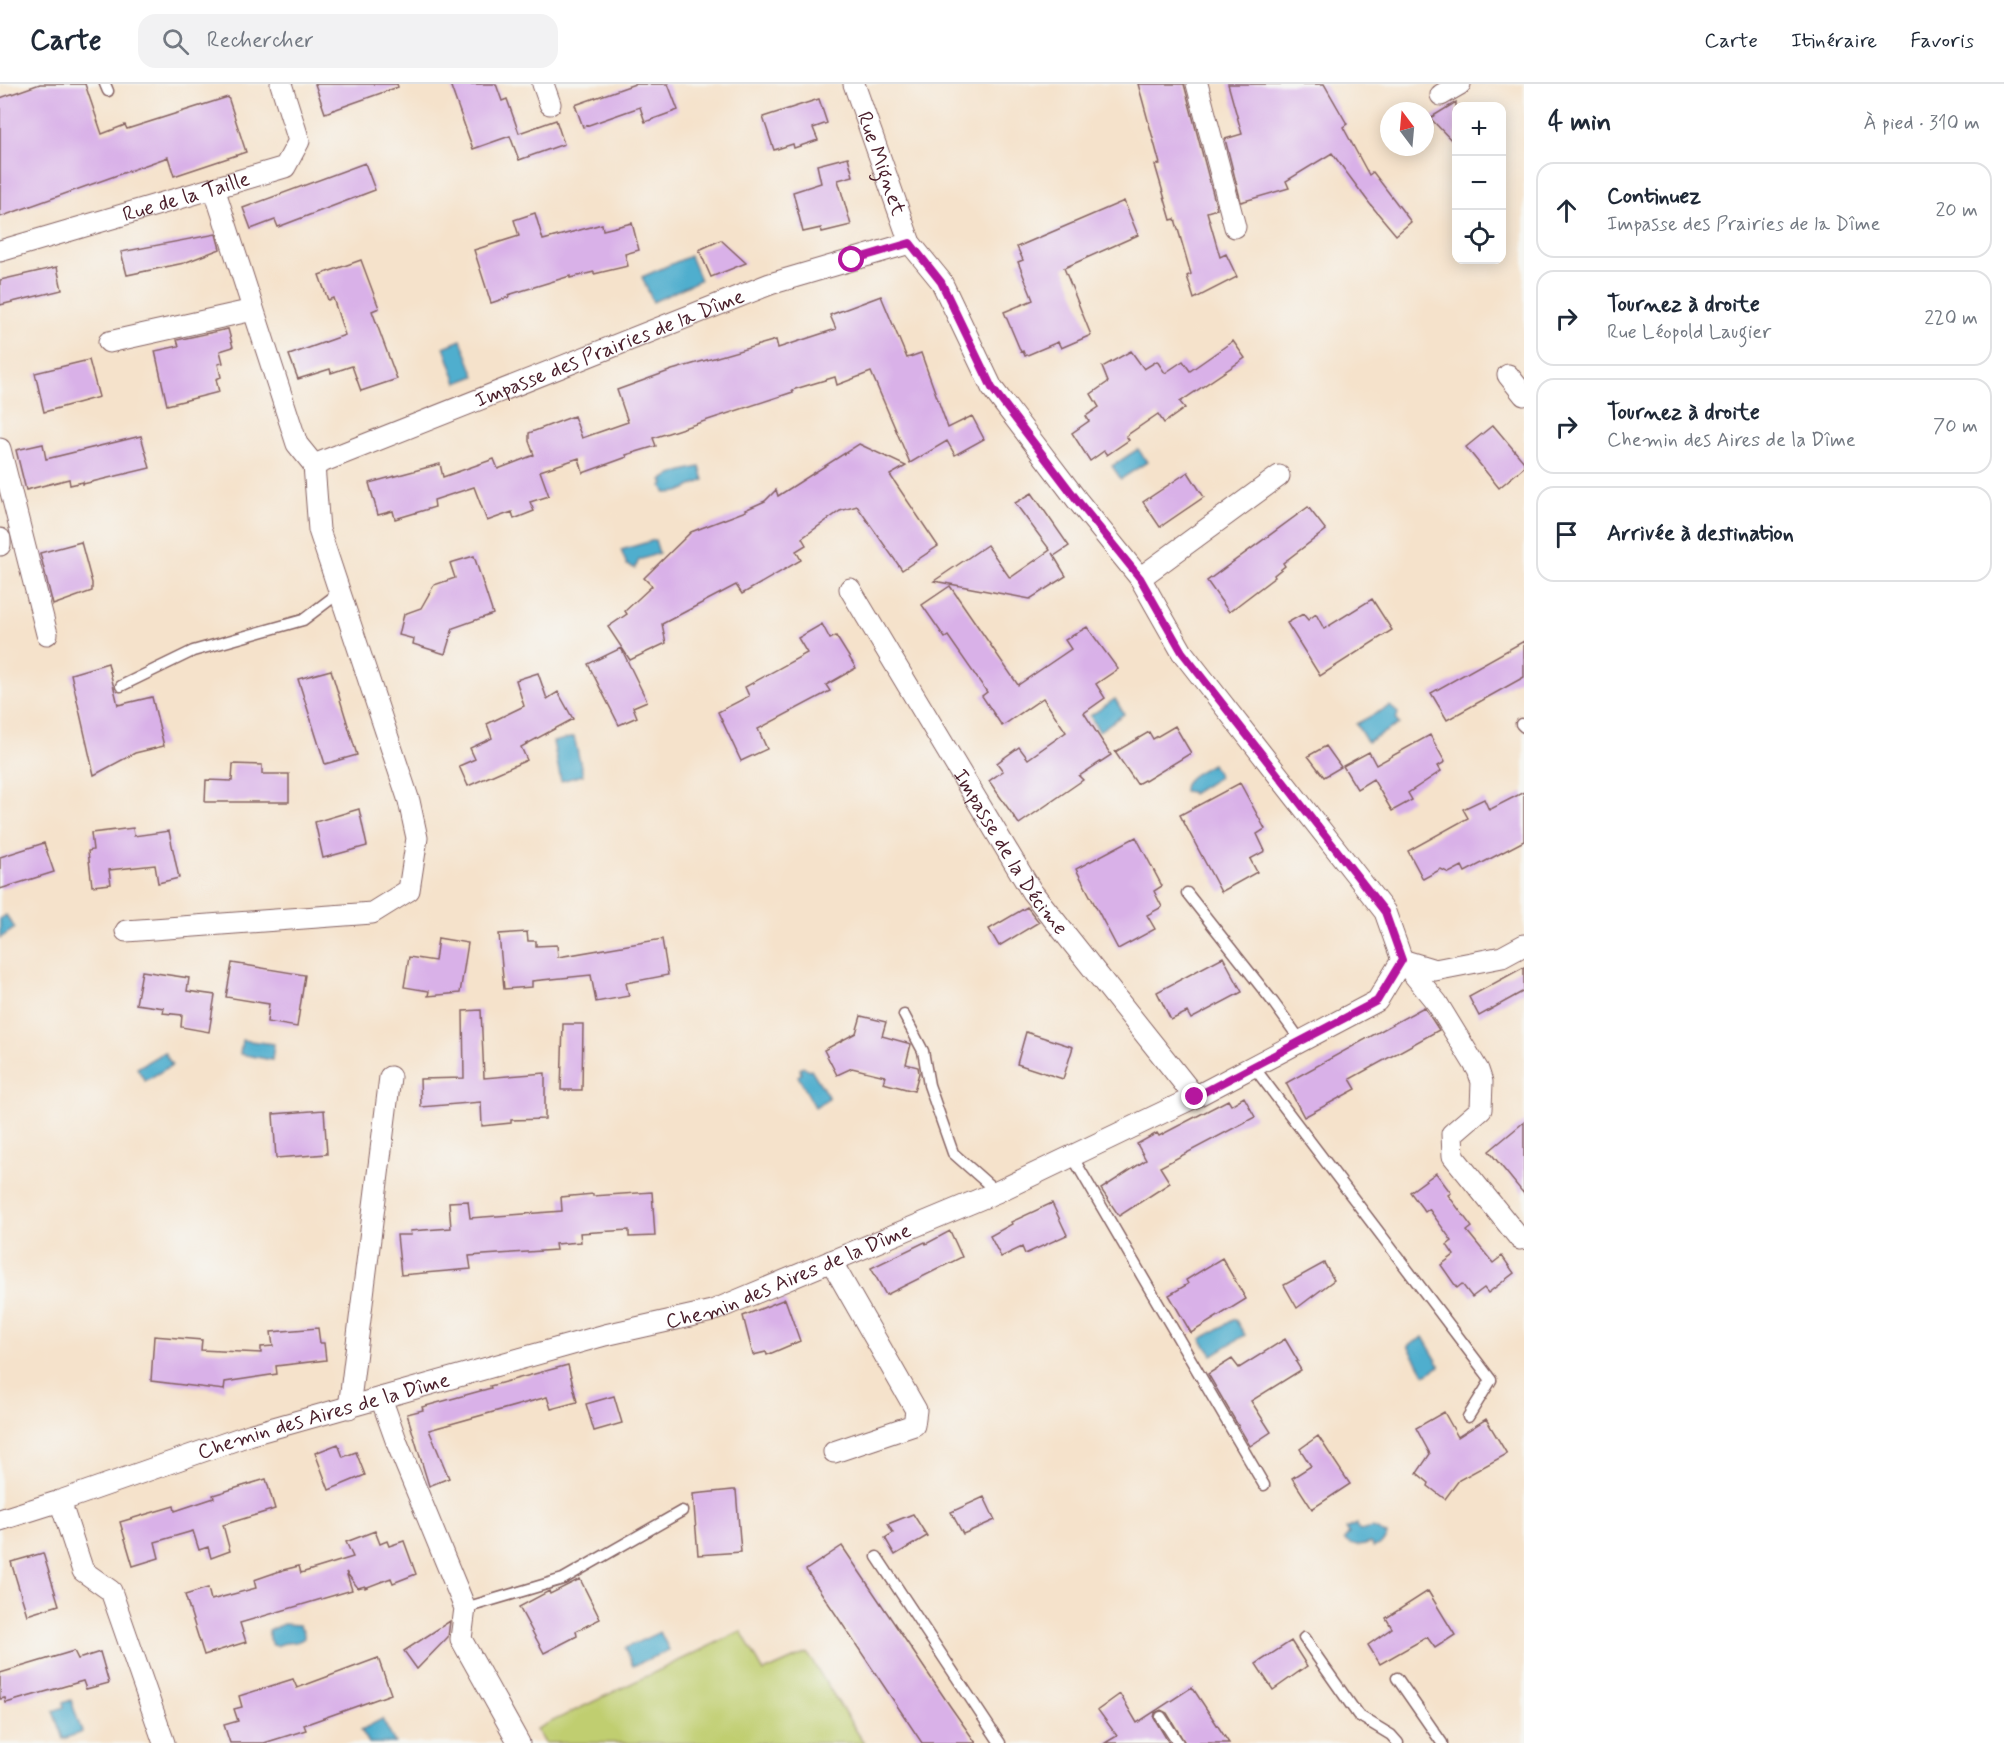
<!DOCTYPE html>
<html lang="fr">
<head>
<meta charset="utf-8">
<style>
  body { margin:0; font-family:Mynerve,sans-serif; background:#f2f2f3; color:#1f2937 }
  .controls { position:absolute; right:18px; top:18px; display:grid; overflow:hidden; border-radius:12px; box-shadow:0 3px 15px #0003 }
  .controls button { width:54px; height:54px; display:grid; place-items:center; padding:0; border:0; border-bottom:2px solid #e0e1e3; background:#fff; color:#1f2937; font:30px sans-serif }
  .compass { position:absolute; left:1380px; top:18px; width:54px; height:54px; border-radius:50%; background:#fff; box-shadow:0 3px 15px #0003; rotate:344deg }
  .stop { position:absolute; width:18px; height:18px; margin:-14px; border:4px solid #b5179e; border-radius:50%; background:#fff }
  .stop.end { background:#b5179e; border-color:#fff; box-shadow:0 2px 6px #0008 }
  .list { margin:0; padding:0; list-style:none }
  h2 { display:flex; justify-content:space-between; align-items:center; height:78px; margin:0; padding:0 24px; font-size:26px }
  h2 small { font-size:20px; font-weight:400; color:#747a83 }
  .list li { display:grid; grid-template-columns:39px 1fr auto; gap:18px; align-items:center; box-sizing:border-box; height:96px; margin:0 12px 12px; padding:0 12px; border:2px solid #e0e1e3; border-radius:18px }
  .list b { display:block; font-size:22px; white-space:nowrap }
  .list p { margin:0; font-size:20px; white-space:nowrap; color:#747a83 }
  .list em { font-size:20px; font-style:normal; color:#747a83 }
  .icon { flex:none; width:33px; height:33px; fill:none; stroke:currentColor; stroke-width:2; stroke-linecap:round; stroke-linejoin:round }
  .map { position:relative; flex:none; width:1524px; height:1659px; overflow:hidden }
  header { display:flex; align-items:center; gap:36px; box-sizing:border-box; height:84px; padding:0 30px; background:#fff; border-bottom:2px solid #e0e1e3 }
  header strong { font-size:28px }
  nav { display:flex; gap:33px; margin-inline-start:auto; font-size:21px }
  .search { width:420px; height:54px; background:#f2f2f3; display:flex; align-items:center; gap:15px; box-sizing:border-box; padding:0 21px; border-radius:18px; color:#747a83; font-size:22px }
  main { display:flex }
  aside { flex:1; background:#fff }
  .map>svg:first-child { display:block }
  .green { fill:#c0ce70; stroke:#85764e; stroke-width:1.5 }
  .water { fill:#4faece; stroke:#4c667c; stroke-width:1.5 }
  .building { fill:#d9b1e8 }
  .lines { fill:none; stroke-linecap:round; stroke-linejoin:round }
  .lane-casing { stroke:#866363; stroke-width:13 }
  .street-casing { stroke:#866363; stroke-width:23 }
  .lane { stroke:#fff; stroke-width:10 }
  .street { stroke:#fff; stroke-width:21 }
  .route { stroke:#b5179e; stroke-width:8 }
  .labels { text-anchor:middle; stroke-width:6; stroke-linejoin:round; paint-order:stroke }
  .street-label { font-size:21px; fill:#4a1f2b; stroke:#f6f6f2 }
</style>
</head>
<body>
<header>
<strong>Carte</strong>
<div class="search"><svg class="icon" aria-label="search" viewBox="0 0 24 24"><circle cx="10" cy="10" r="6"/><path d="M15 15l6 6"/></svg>Rechercher</div>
<nav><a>Carte</a><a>Itinéraire</a><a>Favoris</a></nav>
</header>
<main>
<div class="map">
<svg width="1524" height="1659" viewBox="0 0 1524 1659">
  <rect width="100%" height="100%" fill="#f6f6f2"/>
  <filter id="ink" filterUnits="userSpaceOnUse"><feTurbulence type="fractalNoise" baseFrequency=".0167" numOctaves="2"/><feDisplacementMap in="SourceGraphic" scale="12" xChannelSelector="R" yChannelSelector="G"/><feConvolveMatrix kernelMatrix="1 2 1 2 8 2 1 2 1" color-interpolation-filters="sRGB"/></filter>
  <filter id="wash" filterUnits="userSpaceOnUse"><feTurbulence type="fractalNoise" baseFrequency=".008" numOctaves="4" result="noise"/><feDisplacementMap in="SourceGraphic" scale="24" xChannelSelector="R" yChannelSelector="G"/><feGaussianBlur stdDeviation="1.35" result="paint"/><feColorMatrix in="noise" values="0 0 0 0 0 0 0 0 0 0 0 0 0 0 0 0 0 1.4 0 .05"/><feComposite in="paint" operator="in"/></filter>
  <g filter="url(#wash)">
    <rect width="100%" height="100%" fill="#f5e2cb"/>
    <path class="green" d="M741 1547 764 1588 807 1569 864 1659H545L536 1645Z"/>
    <path class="water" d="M690 172 700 196 653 218 642 193Z
      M461 256 475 292 457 299 444 263Z
      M1138 365 1147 378 1121 395 1112 382Z
      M700 383 704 396 679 408 666 409 662 402 664 399 662 396C675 388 686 386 700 383Z
      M655 456 659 469 639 476 635 484 627 481 621 466Z
      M1115 615 1124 630 1099 647 1090 632Z
      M1390 622 1398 629 1396 636 1399 640 1367 658 1356 640Z
      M574 653 583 691 561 697 553 658Z
      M1212 680 1219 693 1192 710 1191 708 1184 707C1183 693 1201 687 1212 680Z
      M6 831 15 844 0 854V835Z
      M242 956 274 960 272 976 240 970Z
      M164 968 172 981 145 997 137 984Z
      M803 982 809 986 811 985 829 1014 815 1023 798 992 801 990 800 985Z
      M1235 1235 1245 1251 1212 1271 1201 1255Z
      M1423 1253 1440 1282 1425 1291 1408 1262Z
      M1357 1440V1444L1360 1447 1373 1444 1387 1451C1385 1459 1380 1461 1373 1463L1370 1459C1362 1463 1352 1463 1344 1456L1349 1450 1346 1445Z
      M283 1540 299 1541 304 1549V1554C295 1562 286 1556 277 1562L273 1561 269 1555V1547Z
      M660 1548 669 1566 633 1582 625 1564Z
      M71 1616 82 1648 63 1655 53 1627 64 1623 63 1619Z
      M382 1635 395 1659H369L361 1646Z"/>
    <g id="blocks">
      <path class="building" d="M40 0H85L102 50 125 41 127 45 228 13 246 68 174 92 168 73 0 133V14Z
        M315 0H397L398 3 325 29Z
        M450 0H496L502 17 507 15 519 49 556 36 564 60 519 76 510 52 473 65Z
        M635 0H668L678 26 645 38 640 23 583 43 575 21Z
        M1138 0H1184L1217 125 1207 128 1220 173 1226 170 1237 193 1194 215 1187 192 1191 190 1175 135 1171 136 1155 81 1160 80Z
        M1228 0H1324L1347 40 1343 43 1369 91 1373 88 1411 138 1396 151 1370 120 1332 69 1286 97 1289 104 1241 118 1225 55 1242 50Z
        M819 15 827 39 813 44 818 56 794 64 793 60 774 66 763 33Z
        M1456 18V61L1430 34Z
        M848 73 853 92 838 96 851 141 822 148 821 144 803 148 793 108 821 99 817 81Z
        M365 79 375 106 278 143 275 136 251 145 243 124Z
        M1124 117 1138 151 1064 184 1091 251 1061 264 1058 258 1025 272 1023 267 1021 268 1004 228 1033 216 1018 178 1023 176 1017 163Z
        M535 129 543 156 602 140 603 146 632 139 639 166 625 170 628 182 594 190V188L570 194V192L508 211 509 213 491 219 474 166 519 152 514 136Z
        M216 150 220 165 184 179 127 191 121 168Z
        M721 156 746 179 711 193 699 166Z
        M361 176 379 224 372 227 397 295 361 307 352 282 331 289 330 285 298 295 289 271 345 251 333 214 328 216 319 191Z
        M57 183 62 206 0 221V196Z
        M881 212 907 274 921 269 948 344 972 332 984 355 955 371 947 357 910 379 871 288 837 301 835 293 792 306 793 308 653 354 656 362 626 371 627 373 583 389 579 374 540 387 549 412 530 418 534 427 514 435 512 428 487 437 474 403 434 416 435 423 395 435 393 427 378 431 369 399 440 380 443 393 494 375 498 385 534 371 529 357V349L574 332 582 354 628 338 617 306 672 286 776 256 778 264 836 245 830 231Z
        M228 245 233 263 220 267 223 279 218 280 221 293 216 295 219 308 167 321 155 267 179 262 177 256Z
        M1233 257 1245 274 1180 318 1185 324 1164 339 1158 330 1126 352 1129 356 1107 371 1104 367 1090 377 1072 349 1089 337 1086 332 1099 323 1091 310 1108 298 1102 283 1131 267 1144 285 1157 277 1165 289 1183 277 1190 287Z
        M89 276 99 313 44 328 35 289Z
        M1493 341 1524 378V383L1499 404 1466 363Z
        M141 352 150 384 83 400V398L70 401 69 395 26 406 16 366 43 360 46 375Z
        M859 360 906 382 890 391 938 462 902 486 857 422 840 427 802 454 806 461 796 467 801 476 742 510 736 501 662 540 666 559 630 576 608 543 627 530 625 527 652 502 644 494 691 448 746 427 745 426 765 417 776 406 778 412Z
        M1188 388 1204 413 1160 443 1143 418Z
        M1032 409 1069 462 1054 472 1052 469 1066 492 1030 515 934 497 987 461 1010 494 1050 466 1015 419Z
        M1308 423 1326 446 1283 479 1285 482 1274 491 1275 493 1229 528 1207 497Z
        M81 458 92 499V507L53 521 40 469Z
        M474 472 493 530 453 544 445 570 413 560 414 555 399 551 404 530 421 524 434 501 455 494 450 479Z
        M950 502 1018 601 1071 565 1065 556 1087 543 1118 585 1096 600 1105 614 1084 629 1111 671 1079 692 1083 696 1019 740 989 697 1003 687 997 679 1019 663 1028 675 1066 648 1043 614 1002 642 982 612 987 608 948 552 945 554 922 521Z
        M1372 515 1392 546 1320 592 1287 539 1303 530 1308 536 1316 530 1324 545Z
        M822 540 830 555 836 552 856 584 826 601 830 607 758 645 767 665 741 677 718 628 749 612 745 603 807 569 798 554Z
        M1524 557V593L1447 636 1431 609Z
        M621 564 647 617 633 623 637 633 619 641 588 580Z
        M108 579 118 621 152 613 164 662 135 669 94 691 71 590Z
        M331 586 357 671 325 680 298 595Z
        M538 589 547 615 558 608 573 635 521 663 527 676 468 702 459 682 475 675 470 664 492 654 487 640 524 622 516 596Z
        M1175 642 1191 669 1145 697 1144 696 1137 700 1115 668 1149 648 1153 655Z
        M1430 651 1445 678 1438 682 1441 687 1408 709 1412 716 1392 727 1373 695 1357 705 1343 682 1369 668 1376 681Z
        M1326 662 1341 683 1324 693 1308 672Z
        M233 680 262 681V690H289V718H205L206 696 232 697Z
        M1240 699 1265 745 1257 750 1265 767 1250 775 1257 788 1221 808 1180 731Z
        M1524 708V757L1465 788 1462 782 1449 789 1441 785 1423 795 1408 767 1468 734 1463 725 1484 715 1489 726Z
        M359 725 367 762 323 774 315 738Z
        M133 744 134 752 169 747 179 794 158 799 155 781 109 786 111 800 92 802 88 767 93 766 91 749Z
        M1136 753 1162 802 1154 807 1162 823 1147 831 1155 845 1118 865 1076 785Z
        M44 759 54 788 0 805V773Z
        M1027 823 1039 838 999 862 989 845Z
        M527 848 528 857H536V862L557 861 558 873 662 855 668 891 626 899 629 912 596 918 591 891 532 897V903L504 905 499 850Z
        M438 854 468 859 460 909 428 912 429 907 404 903 409 873 435 877Z
        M1223 873 1242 908 1191 935 1187 928 1171 936 1157 908Z
        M232 879 305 891 297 943 267 938 269 920 226 913Z
        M1524 883V907L1479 932 1469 913Z
        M142 887 189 894 187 907 215 911 209 948 181 943 182 931 163 929 164 924 136 920Z
        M1424 923 1439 946 1350 995 1356 1005 1304 1033 1286 999Z
        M481 926 484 994 545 989V1035L511 1036V1039L482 1042 481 1018 421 1023 420 995 464 994 463 927Z
        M861 932 886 938 882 952 911 960 906 980 918 983 919 989 914 1007 883 999 885 992 852 984 837 991 824 966 856 949Z
        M563 940H583L582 1006H561Z
        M1026 948 1073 963 1063 995 1017 980Z
        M1244 1013 1255 1033 1160 1083 1170 1099 1119 1132 1101 1105 1146 1076 1137 1060 1157 1049 1159 1052 1228 1016 1231 1021Z
        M324 1026 327 1070 276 1074 273 1030Z
        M1524 1038V1110L1489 1067Z
        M1436 1089 1451 1109 1448 1111 1472 1143 1467 1147 1493 1179 1502 1172 1514 1189 1488 1209 1484 1204 1472 1213 1462 1200 1457 1204 1441 1181 1454 1171 1447 1161 1452 1157 1429 1125 1425 1128 1410 1108Z
        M652 1108 655 1152 629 1153V1146L580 1149 581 1158 555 1160 556 1166 469 1172 471 1185 401 1191 397 1151H411L410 1147 451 1144 449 1118 468 1117 470 1134 562 1127 561 1113 593 1110V1112Z
        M1052 1119 1067 1151 1025 1170 1022 1163 1001 1173 990 1152 1012 1140 1011 1138Z
        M950 1147 962 1173 886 1211 871 1184 925 1158 926 1160Z
        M1222 1174 1246 1215 1191 1249 1169 1211 1188 1200 1186 1196Z
        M1324 1179 1334 1196 1297 1224 1284 1201Z
        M785 1215 800 1257 767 1271 766 1268 753 1271 743 1232Z
        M318 1244 320 1259H324L326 1276 276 1282 277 1290 225 1298 224 1306 151 1297 154 1252 202 1256 201 1266 261 1269V1263L273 1262 271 1248Z
        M1285 1255 1298 1277 1296 1278 1301 1286 1251 1317 1271 1348 1250 1362 1208 1290 1232 1275 1239 1284Z
        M568 1281 577 1318 551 1325 547 1313 429 1346 449 1394 429 1402 407 1330 423 1326 422 1323 491 1304 490 1302Z
        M614 1312 622 1339 594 1347 586 1320Z
        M1444 1328 1458 1353 1486 1335 1507 1370 1459 1396 1445 1415 1428 1402 1429 1399 1417 1389 1430 1370 1416 1344Z
        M1318 1352 1350 1400 1312 1425 1292 1394 1311 1382 1300 1365Z
        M338 1360 343 1373 356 1368 365 1391 329 1406 315 1369Z
        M266 1395 275 1425 223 1441 230 1467 211 1474 208 1463 199 1466 193 1447 155 1458 159 1474 133 1482 120 1438 174 1422 175 1427 214 1414 213 1411Z
        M733 1406H736L741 1468 698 1471 693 1410Z
        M984 1413 995 1436 963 1450 951 1428Z
        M913 1430 927 1452 895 1471 885 1454 893 1449 888 1440Z
        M375 1447 380 1460 387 1457 389 1462 404 1457 416 1490 393 1499 391 1494 365 1504V1502L358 1504 346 1488 352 1506 240 1539 246 1558 204 1571 185 1511 208 1504 211 1516 256 1504 254 1496 283 1486 299 1482 301 1489 353 1473 346 1458Z
        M842 1462 950 1622 976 1659H922L806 1486Z
        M43 1469 59 1521 27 1531 11 1478Z
        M580 1495 600 1535 576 1547 577 1552 544 1569 519 1523 549 1507 550 1510Z
        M1428 1507 1455 1551 1435 1564 1427 1553 1380 1580 1368 1561 1392 1544 1386 1534Z
        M450 1537 448 1553 417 1585 404 1567Z
        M1291 1557 1307 1582 1273 1606 1256 1580Z
        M74 1567 78 1575 100 1568 109 1599 86 1605 83 1597 6 1619 5 1614 0 1615V1589Z
        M378 1574 391 1610 304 1641 306 1646 264 1659H230L224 1641 238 1637 234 1625 242 1623 239 1612 293 1595 297 1604Z
        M1192 1603 1229 1659H1185L1167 1629 1161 1626 1155 1629 1154 1634 1169 1659H1105L1117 1652 1098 1626 1120 1610 1137 1639Z"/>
    </g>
  </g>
  <g filter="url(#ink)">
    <use href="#blocks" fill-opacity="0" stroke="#866363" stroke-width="1.5"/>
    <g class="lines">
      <defs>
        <path id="lane" d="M105 0 108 7
          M121 602 193 567 303 536 340 508
          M1521 640 1524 643
          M1187 809 1273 918 1301 957
          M904 931 923 967 929 1001 953 1069 997 1108
          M1253 982 1491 1296 1468 1333
          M1072 1072 1264 1401
          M877 1473 1000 1659
          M465 1524 563 1495 682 1427
          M1304 1554 1358 1631 1391 1651 1398 1659
          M1397 1594 1442 1659
          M1161 1633 1178 1659"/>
        <g id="street">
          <path d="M543 0 550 20"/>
          <path id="s1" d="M854 0 910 159 941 197 992 304 1077 416 1140 494 1182 568 1385 828 1402 876 1437 919 1478 986 1482 998 1481 1025 1452 1050 1453 1072 1520 1155"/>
          <path d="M1197 0 1235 143"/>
          <path d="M1441 11 1460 0"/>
          <path id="s2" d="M0 167 285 83 299 57 281 0"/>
          <path d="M109 258 253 226"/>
          <path d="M1508 291 1524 311"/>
          <path d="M0 365 47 550"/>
          <path id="s3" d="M314 381 770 200 910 159"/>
          <path d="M0 455V461"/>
          <path d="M1140 494 1279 392"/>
          <path id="s4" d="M850 505 1032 808 1195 1013"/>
          <path d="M126 847 372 829 409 806 417 754 409 717 319 446 314 381 297 360 214 104"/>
          <path d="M831 1177 916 1326 914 1341 834 1368"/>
          <path d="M381 1314 397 1359 465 1524 461 1555 519 1659"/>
          <path d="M349 1324 390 993"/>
          <path d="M60 1417 83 1487 111 1507 164 1659"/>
          <path id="s5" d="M0 1436 60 1417 252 1350 605 1251 712 1227 997 1108 1195 1013 1377 917 1402 876 1435 886 1502 873 1524 861"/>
        </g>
      </defs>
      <use href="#lane" class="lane-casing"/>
      <use href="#street" class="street-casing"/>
      <use href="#lane" class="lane"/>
      <use href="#street" class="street"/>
    </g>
  </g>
  <g class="lines" filter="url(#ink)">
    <path class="route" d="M852 176 910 159 941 198 992 304 1077 416 1140 494 1182 568 1385 828 1402 876 1377 917 1195 1013"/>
  </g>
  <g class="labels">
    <g class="street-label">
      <text dy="7" stroke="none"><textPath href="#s1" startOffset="84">Rue Mignet</textPath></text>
      <text dy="7" stroke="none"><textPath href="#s2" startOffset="194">Rue de la Taille</textPath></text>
      <text dy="7" stroke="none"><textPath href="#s3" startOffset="318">Impasse des Prairies de la Dîme</textPath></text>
      <text dy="7" stroke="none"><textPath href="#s4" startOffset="308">Impasse de la Décime</textPath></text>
      <text dy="7" stroke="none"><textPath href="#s5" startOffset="826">Chemin des Aires de la Dîme</textPath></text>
      <text dy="7" stroke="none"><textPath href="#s5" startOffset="340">Chemin des Aires de la Dîme</textPath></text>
    </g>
  </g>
</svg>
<div class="controls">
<button>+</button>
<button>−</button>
<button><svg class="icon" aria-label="locate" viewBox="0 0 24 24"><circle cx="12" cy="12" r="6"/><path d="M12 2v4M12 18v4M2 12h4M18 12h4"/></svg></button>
</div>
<svg class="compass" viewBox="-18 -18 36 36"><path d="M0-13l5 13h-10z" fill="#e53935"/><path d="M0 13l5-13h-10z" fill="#747a83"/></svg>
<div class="stop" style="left:852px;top:176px"></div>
<div class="stop end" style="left:1195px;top:1013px"></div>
</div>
<aside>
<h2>4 min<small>À pied · 310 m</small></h2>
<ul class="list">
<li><svg class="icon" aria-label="ahead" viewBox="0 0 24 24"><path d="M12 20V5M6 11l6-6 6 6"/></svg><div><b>Continuez</b><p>Impasse des Prairies de la Dîme</p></div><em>20 m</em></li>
<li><svg class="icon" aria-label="right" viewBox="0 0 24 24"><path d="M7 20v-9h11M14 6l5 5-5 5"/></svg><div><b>Tournez à droite</b><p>Rue Léopold Laugier</p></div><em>220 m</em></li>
<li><svg class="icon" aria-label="right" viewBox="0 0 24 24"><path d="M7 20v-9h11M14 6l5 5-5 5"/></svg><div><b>Tournez à droite</b><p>Chemin des Aires de la Dîme</p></div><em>70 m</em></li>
<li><svg class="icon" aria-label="arrive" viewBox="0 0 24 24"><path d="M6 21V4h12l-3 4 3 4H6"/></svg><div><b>Arrivée à destination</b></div></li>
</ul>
</aside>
</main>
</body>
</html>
